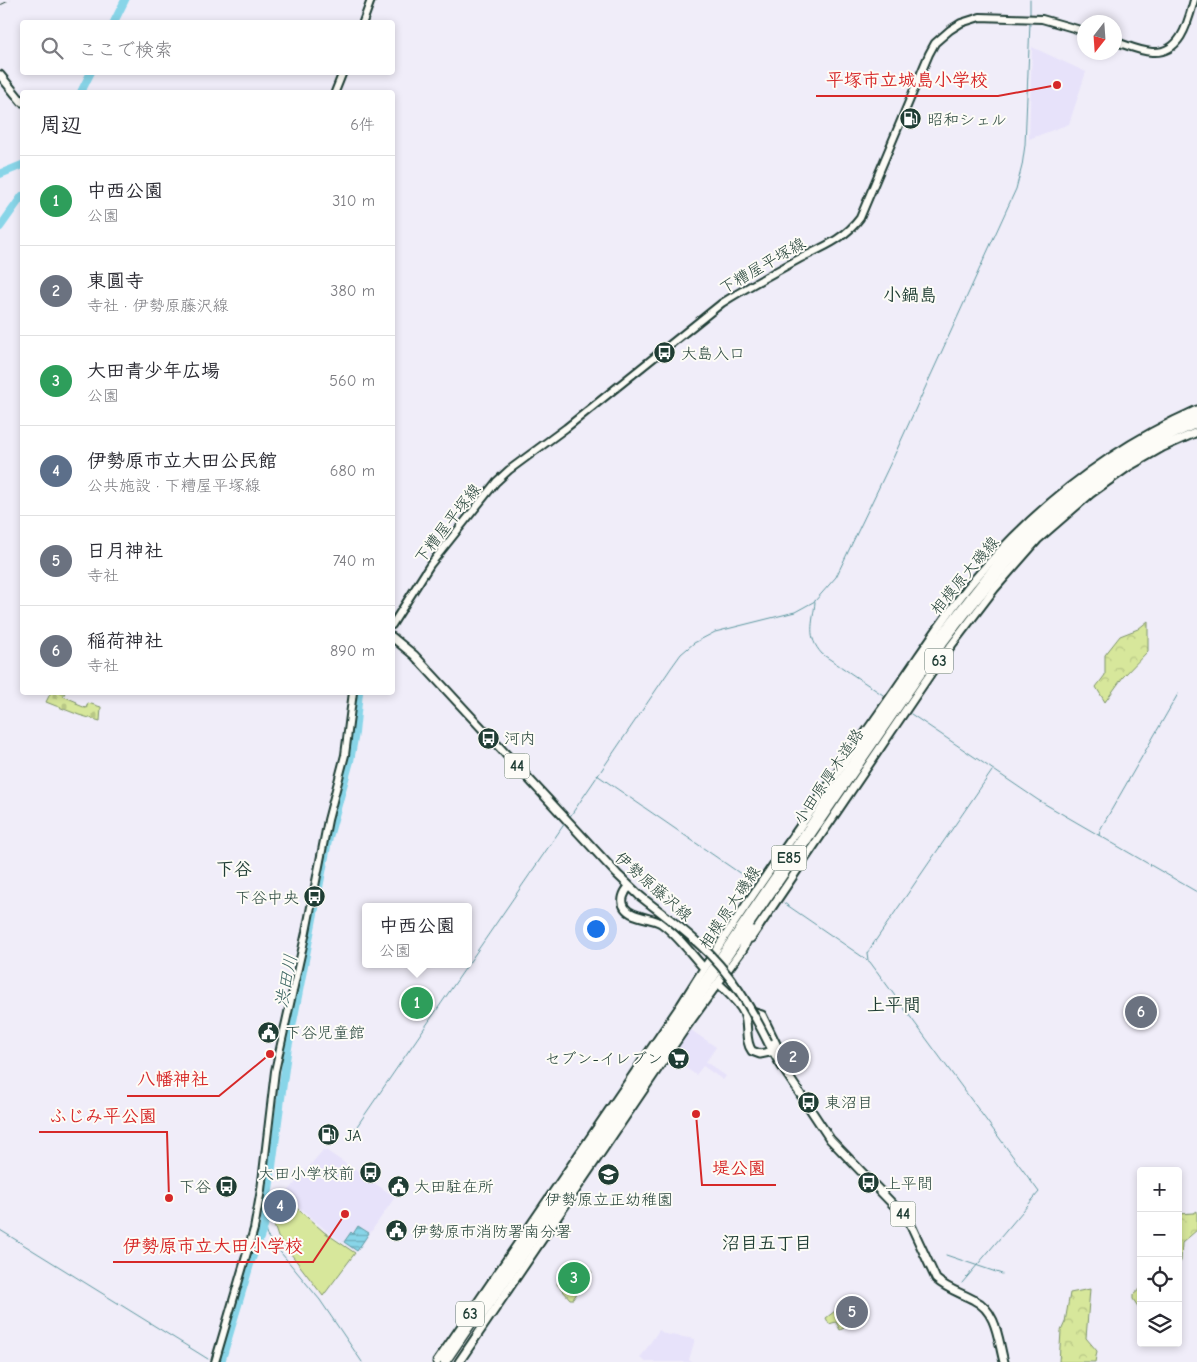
<!DOCTYPE html>
<html lang="ja">
<head>
<meta charset="utf-8">
<style>
  body { margin:0; font-family:"Comic Neue","Klee One",sans-serif; background:#f7f7f7; color:#2b2b33 }
  .controls { position:absolute; right:15px; bottom:15px; display:grid; overflow:hidden; border-radius:5px; box-shadow:0 2px 8px #0003 }
  .controls button { width:45px; height:45px; display:grid; place-items:center; padding:0; border:0; border-bottom:1px solid #e1e1e2; background:#fff; color:#2b2b33; font:25px sans-serif }
  .compass { position:absolute; left:1077px; top:15px; width:45px; height:45px; border-radius:50%; background:#fff; box-shadow:0 2px 8px #0003; rotate:197deg }
  .you { position:absolute; left:595px; top:928px; width:18px; height:18px; margin:-12px; border:4px solid #fff; border-radius:50%; background:#1a73e8; box-shadow:0 0 0 8px #1a73e833 }
  .badge { display:grid; place-items:center; width:32px; height:32px; border-radius:50%; background:#0f766e; color:#fff; font-size:16px; font-weight:700 }
  .pin { position:absolute; translate:-50% -50%; border:2px solid #fff; box-shadow:0 1px 5px #0006 }
  .popup { position:absolute; left:362px; top:903px; width:110px; height:65px; box-sizing:border-box; display:grid; place-content:center; border-radius:5px; background:#fff; filter:drop-shadow(0 1px 4px #0005); font-size:16px; white-space:nowrap; color:#7c7c81 }
  .popup b { font-size:19px; color:#2b2b33 }
  .popup::after { content:''; position:absolute; left:50%; top:100%; margin-left:-10px; border:10px solid transparent; border-top-color:#fff }
  .list { margin:0; padding:0; list-style:none }
  h2 { display:flex; justify-content:space-between; align-items:center; height:65px; margin:0; padding:0 20px; font-size:21px }
  h2 small { font-size:16px; font-weight:400; color:#7c7c81 }
  .list li { display:grid; grid-template-columns:32px 1fr auto; gap:15px; align-items:center; box-sizing:border-box; height:90px; padding:0 20px; border-top:1px solid #e1e1e2 }
  .list b { display:block; font-size:19px; white-space:nowrap }
  .list p { margin:0; font-size:16px; white-space:nowrap; color:#7c7c81 }
  .list em { font-size:16px; font-style:normal; color:#7c7c81 }
  .icon { flex:none; width:28px; height:28px; fill:none; stroke:currentColor; stroke-width:2; stroke-linecap:round; stroke-linejoin:round }
  .map { position:relative; flex:none; width:1197px; height:1362px; overflow:hidden }
  .search { position:absolute; background:#fff; box-shadow:0 2px 8px #0003; left:20px; top:20px; width:375px; height:55px; display:flex; align-items:center; gap:12px; box-sizing:border-box; padding:0 18px; border-radius:5px; color:#7c7c81; font-size:19px }
  .panel { position:absolute; background:#fff; box-shadow:0 2px 8px #0003; left:20px; top:90px; width:375px; height:605px; border-radius:5px }
  .map>svg:first-child { display:block }
  .built { fill:#e7e2fa }
  .green { fill:#d7e79b; stroke:#7b9268 }
  .forest { fill:url(#forest-crowns); stroke:#7b9268 }
  .cemetery { fill:url(#cemetery-stones); stroke:#7b9268 }
  .water { fill:url(#water-rules); stroke:#5e98a0 }
  .lines { fill:none; stroke-linecap:round; stroke-linejoin:round }
  .stream { stroke:#5e98a0; stroke-width:1 }
  .river { stroke:#88d5e8; stroke-width:8 }
  .secondary-casing { stroke:#1f3d34; stroke-width:10 }
  .primary-casing { stroke:#1f3d34; stroke-width:11 }
  .motorway-casing { stroke:#1f3d34; stroke-width:11 }
  .secondary { stroke:#fdfcf7; stroke-width:6 }
  .primary { stroke:#fdfcf7; stroke-width:7 }
  .motorway { stroke:#fdfcf7; stroke-width:8 }
  .rail { stroke:#1f3d34; stroke-width:1; stroke-dasharray:8 4; stroke-linecap:butt }
  .primary-bridge-casing { stroke:#1f3d34; stroke-width:11; stroke-linecap:butt }
  .primary-bridge { stroke:#fdfcf7; stroke-width:7 }
  .labels { text-anchor:middle; stroke-width:4; stroke-linejoin:round; paint-order:stroke }
  .shield { fill:#fdfcf7; stroke:#62766e; stroke-width:1 }
  .shield-label { font-size:15px; font-weight:bold; fill:#1f3d34 }
  .poi-label { font-size:16px; fill:#1f3d34; stroke:#fdfcf7; text-anchor:start }
  .street-label { font-size:16px; fill:#1f3d34; stroke:#fdfcf7 }
  .neighbourhood-label { font-size:18px; font-weight:bold; fill:#1f3d34; stroke:#fdfcf7 }
  .water-label { font-size:18px; font-style:italic; fill:#396361; stroke:#fdfcf7 }
  .leader { fill:none; stroke:#d62828; stroke-width:2 }
  .callout-dot { fill:#d62828; stroke:#fdfcf7; stroke-width:2 }
  .callout-label { font-size:18px; text-anchor:middle; font-weight:bold; fill:#d62828; stroke:#fdfcf7; stroke-width:4; stroke-linejoin:round; paint-order:stroke }
</style>
</head>
<body>
<div class="map">
<svg width="1197" height="1362" viewBox="0 0 1197 1362">
  <defs>
    <pattern id="forest-crowns" width="20" height="18" patternUnits="userSpaceOnUse" patternTransform="scale(1.25)"><rect width="20" height="18" fill="#d7e79b"/><path d="M2 6a3 3 0 1 1 6 0M12 15a3 3 0 1 1 6 0" fill="none" stroke="#b8c786"/></pattern>
    <pattern id="cemetery-stones" width="16" height="16" patternUnits="userSpaceOnUse" patternTransform="scale(1.25)"><rect width="16" height="16" fill="#d7e79b"/><path d="M2 7V4a2 2 0 0 1 4 0v3zM10 15v-3a2 2 0 0 1 4 0v3z" fill="#b8c786"/></pattern>
    <pattern id="water-rules" width="6" height="5" patternUnits="userSpaceOnUse" patternTransform="scale(1.25)"><rect width="6" height="5" fill="#88d5e8"/><path d="M0 2.5h6" fill="none" stroke="#6faebd"/></pattern>
  </defs>
  <rect width="100%" height="100%" fill="#f0edf9"/>
  <filter id="ink" filterUnits="userSpaceOnUse"><feTurbulence type="fractalNoise" baseFrequency=".02" numOctaves="2"/><feDisplacementMap in="SourceGraphic" scale="10" xChannelSelector="R" yChannelSelector="G"/><feConvolveMatrix kernelMatrix="1 2 1 2 8 2 1 2 1" color-interpolation-filters="sRGB"/></filter>
  <g filter="url(#ink)">
    <path class="built" d="M1032 47 1086 72 1069 124 1029 139Z
      M688 1028 716 1047 706 1062 726 1076 723 1080 703 1066 696 1075 669 1056Z
      M323 1150 327 1151 395 1197 357 1252 328 1232 285 1195Z
      M659 1330 665 1334 695 1339 689 1360 692 1362H646L640 1358Z"/>
    <path class="green" d="M292 1204 324 1232 355 1253 323 1296 278 1237 274 1225Z
      M574 1259 592 1272 573 1299H570L557 1284Z
      M835 1311 838 1321 840 1320 844 1328 840 1330 836 1322 829 1324 826 1318Z"/>
    <path class="forest" d="M1148 621V651L1123 677 1105 702 1096 687 1105 675V655L1120 636 1138 629Z
      M1197 1211V1230L1182 1243 1181 1261 1178 1265V1214L1194 1213Z
      M1141 1288V1311L1133 1299V1295Z
      M1090 1289 1086 1338 1097 1351 1095 1362H1059L1061 1331 1065 1322 1070 1293Z"/>
    <path class="cemetery" d="M51 692 65 693 63 696 77 702 76 704 86 708 88 703 101 707 100 721 79 715 46 702Z"/>
    <path class="water" d="M358 1226 369 1233 357 1251 344 1242 351 1232 353 1234Z"/>
    <g class="lines">
      <path class="stream" d="M1030 15V0
        M815 602C813 624 806 636 822 654L886 697
        M911 714 1038 800 1197 892
        M597 775 754 883
        M569 818 671 668 681 654 694 643 715 632 795 612 815 601 836 577 894 456 1016 189 1022 166 1025 145 1030 22
        M1099 835 1101 828 1178 694
        M784 903 870 962 1039 1192 962 1283
        M868 960 867 953 992 771
        M353 1132 565 823
        M264 1227 267 1236 320 1300 362 1362
        M0 1230 208 1359
        M946 1255 1002 1274"/>
      <path class="river" d="M114 22 125 0
        M81 92 91 72
        M0 174 22 165
        M0 227 22 196
        M221 1362 251 1261 264 1227 287 1053 328 841 350 761 355 733 359 692"/>
      <defs>
        <path id="secondary" d="M363 22 371 0
          M1114 41C1126 45 1139 51 1152 52 1181 54 1188 22 1194 0
          M335 92 343 72
          M392 625 430 565 496 482 509 470 566 428 722 303C747 287 773 273 799 259 821 248 845 239 860 218L929 54 935 43 950 30 961 23 980 17 1042 19 1084 31
          M215 1362 254 1229 261 1190 275 1071 306 932 328 820 345 755 353 692"/>
        <path id="primary" d="M0 75 22 102
          M392 637 414 655 617 874 640 896
          M629 887C624 892 620 901 625 908 632 918 651 917 661 923 676 933 691 954 704 968
          M751 938 937 664 995 588 1038 539 1090 494 1128 467 1163 447 1197 432
          M718 983C727 992 739 1002 744 1013 749 1026 744 1040 752 1051L760 1054 779 1050 762 1015 749 1011H743
          M768 1042 779 1062 830 1139 909 1221 936 1279C947 1289 961 1293 974 1300 997 1311 998 1340 1004 1362
          M437 1362 681 1005C733 921 791 840 847 759 871 725 895 691 918 657 937 630 954 603 975 579 1036 507 1111 448 1197 410
          M459 1362 684 1030 744 947"/>
        <path id="motorway" d="M742 950 752 930
          M478 1321 930 660C1007 555 1076 478 1197 423
          M445 1362 925 657C952 621 978 586 1007 553 1059 495 1126 448 1197 417"/>
      </defs>
      <use href="#secondary" class="secondary-casing"/>
      <use href="#primary" class="primary-casing"/>
      <use href="#motorway" class="motorway-casing"/>
      <use href="#secondary" class="secondary"/>
      <use href="#primary" class="primary"/>
      <use href="#motorway" class="motorway"/>
      <path class="rail" d="M0 5 11 0"/>
      <defs>
        <path id="primary-bridge" d="M640 896C660 912 681 927 700 945 730 972 750 1006 768 1042"/>
      </defs>
      <use href="#primary-bridge" class="primary-bridge-casing"/>
      <use href="#primary-bridge" class="primary-bridge"/>
    </g>
  </g>
  <defs>
    <symbol id="fuel-disc" viewBox="-11 -11 22 22"><circle r="9.5" fill="#1f3d34" stroke="#fdfcf7"/><path d="M-5.5-6h7V0h2V4h1.3V-2.5L3-4.5l.8-.8L6-3V5H2.5V1h-1V6h-7ZM-4.2-4.7v3.2H.2V-4.7Z" fill="#fff"/></symbol>
    <symbol id="bus-disc" viewBox="-11 -11 22 22"><circle r="9.5" fill="#1f3d34" stroke="#fdfcf7"/><path d="M-5-6H5V4H4V6H2V4H-2V6H-4V4H-5ZM-3.5-4V0h7V-4ZM-3.5 1.2v1.5H-2V1.2ZM2 1.2v1.5H3.5V1.2Z" fill="#fff"/></symbol>
    <symbol id="civic-disc" viewBox="-11 -11 22 22"><circle r="9.5" fill="#1f3d34" stroke="#fdfcf7"/><path d="M-.6-6.5H3V-4.5H.6V-3L4-1V1h2V6H-6V1h2V-1L-.6-3ZM-1.2 2.5V6h2.4V2.5Z" fill="#fff"/></symbol>
    <symbol id="supermarket-disc" viewBox="-11 -11 22 22"><circle r="9.5" fill="#1f3d34" stroke="#fdfcf7"/><path d="M-6-5.5h2.5l.6 2H6L4.5 2H-2.5L-4.4-4H-6ZM-1.5 3.2a1.3 1.3 0 1 0 .1 0ZM3 3.2a1.3 1.3 0 1 0 .1 0Z" fill="#fff"/></symbol>
    <symbol id="school-disc" viewBox="-11 -11 22 22"><circle r="9.5" fill="#1f3d34" stroke="#fdfcf7"/><path d="M0-5L7-2L0 1L-7-2ZM-4 1L0 2.5L4 1V4Q0 6-4 4Z" fill="#fff"/></symbol>
  </defs>
  <g fill-rule="evenodd">
    <use href="#fuel-disc" x="898" y="106" width="25" height="25"/>
    <use href="#bus-disc" x="652" y="340" width="25" height="25"/>
    <use href="#bus-disc" x="476" y="726" width="25" height="25"/>
    <use href="#bus-disc" x="302" y="884" width="25" height="25"/>
    <use href="#civic-disc" x="256" y="1020" width="25" height="25"/>
    <use href="#supermarket-disc" x="666" y="1046" width="25" height="25"/>
    <use href="#bus-disc" x="796" y="1090" width="25" height="25"/>
    <use href="#fuel-disc" x="316" y="1122" width="25" height="25"/>
    <use href="#bus-disc" x="358" y="1160" width="25" height="25"/>
    <use href="#school-disc" x="596" y="1162" width="25" height="25"/>
    <use href="#bus-disc" x="856" y="1170" width="25" height="25"/>
    <use href="#bus-disc" x="214" y="1174" width="25" height="25"/>
    <use href="#civic-disc" x="386" y="1174" width="25" height="25"/>
    <use href="#civic-disc" x="384" y="1218" width="25" height="25"/>
  </g>
  <g class="labels">
    <g class="shield">
      <rect x="925" y="648.5" width="28" height="25" rx="4"/>
      <rect x="504.5" y="753.5" width="25" height="25" rx="4"/>
      <rect x="771.5" y="845.5" width="35" height="25" rx="4"/>
      <rect x="890.5" y="1201.5" width="25" height="25" rx="4"/>
      <rect x="456" y="1301.5" width="28" height="25" rx="4"/>
    </g>
    <g class="shield-label">
      <text x="939" y="666">63</text>
      <text x="517" y="771">44</text>
      <text x="789" y="863">E85</text>
      <text x="903" y="1219">44</text>
      <text x="470" y="1319">63</text>
    </g>
    <g class="poi-label">
      <text x="927" y="125">昭和シェル</text>
      <text x="681" y="359">大島入口</text>
      <text x="504" y="744">河内</text>
      <text x="299" y="903" text-anchor="end">下谷中央</text>
      <text x="285" y="1038">下谷児童館</text>
      <text x="663" y="1064" text-anchor="end">セブン-イレブン</text>
      <text x="825" y="1108">東沼目</text>
      <text x="345" y="1141">JA</text>
      <text x="354" y="1179" text-anchor="end">大田小学校前</text>
      <text x="885" y="1189">上平間</text>
      <text x="211" y="1192" text-anchor="end">下谷</text>
      <text x="414" y="1192">大田駐在所</text>
      <text x="609" y="1205" text-anchor="middle">伊勢原立正幼稚園</text>
      <text x="412" y="1237">伊勢原市消防署南分署</text>
    </g>
    <g class="street-label">
      <text transform="translate(762 265) rotate(-30)" y="6">下糟屋平塚線</text>
      <text transform="translate(447 523) rotate(-52)" y="6">下糟屋平塚線</text>
      <text transform="translate(964 575) rotate(-50)" y="6">相模原大磯線</text>
      <text transform="translate(828 776) rotate(-56)" y="6">小田原厚木道路</text>
      <text transform="translate(654 886) rotate(41)" y="6">伊勢原藤沢線</text>
      <text transform="translate(729 907) rotate(-56)" y="6">相模原大磯線</text>
    </g>
    <g class="neighbourhood-label">
      <text x="910" y="301">小鍋島</text>
      <text x="234" y="875">下谷</text>
      <text x="894" y="1011">上平間</text>
      <text x="767" y="1249">沼目五丁目</text>
    </g>
    <g class="water-label">
      <text transform="translate(286 981) rotate(-79)" y="6">渋田川</text>
    </g>
  </g>
  <path class="leader" d="M1057 85L998 96H816M270 1054L219 1096H127M169 1198L167 1132H39M696 1114L702 1185H776M345 1214L313 1262H113"/>
  <g class="callout-dot">
    <circle cx="1057" cy="85" r="5"/>
    <circle cx="270" cy="1054" r="5"/>
    <circle cx="169" cy="1198" r="5"/>
    <circle cx="696" cy="1114" r="5"/>
    <circle cx="345" cy="1214" r="5"/>
  </g>
  <g class="callout-label">
    <text x="907" y="86">平塚市立城島小学校</text>
    <text x="173" y="1085">八幡神社</text>
    <text x="103" y="1122">ふじみ平公園</text>
    <text x="739" y="1174">堤公園</text>
    <text x="213" y="1252">伊勢原市立大田小学校</text>
  </g>
</svg>
<div class="controls">
<button>+</button>
<button>−</button>
<button><svg class="icon" aria-label="locate" viewBox="0 0 24 24"><circle cx="12" cy="12" r="6"/><path d="M12 2v4M12 18v4M2 12h4M18 12h4"/></svg></button>
<button><svg class="icon" aria-label="layers" viewBox="0 0 24 24"><path d="M12 4l9 5-9 5-9-5zM3 14l9 5 9-5"/></svg></button>
</div>
<svg class="compass" viewBox="-18 -18 36 36"><path d="M0-13l5 13h-10z" fill="#e53935"/><path d="M0 13l5-13h-10z" fill="#7c7c81"/></svg>
<div class="you"></div>
<div class="pin badge" style="left:417px;top:1003px;background:#2e9e5b">1</div>
<div class="popup"><b>中西公園</b>公園</div>
<div class="pin badge" style="left:793px;top:1057px;background:#6b7280">2</div>
<div class="pin badge" style="left:574px;top:1278px;background:#2e9e5b">3</div>
<div class="pin badge" style="left:280px;top:1206px;background:#5c6f8a">4</div>
<div class="pin badge" style="left:852px;top:1312px;background:#6b7280">5</div>
<div class="pin badge" style="left:1141px;top:1012px;background:#6b7280">6</div>
<div class="search"><svg class="icon" aria-label="search" viewBox="0 0 24 24"><circle cx="10" cy="10" r="6"/><path d="M15 15l6 6"/></svg>ここで検索</div>
<section class="panel">
<h2>周辺<small>6件</small></h2>
<ul class="list">
<li><span class="badge" style="background:#2e9e5b">1</span><div><b>中西公園</b><p>公園</p></div><em>310 m</em></li>
<li><span class="badge" style="background:#6b7280">2</span><div><b>東圓寺</b><p>寺社 · 伊勢原藤沢線</p></div><em>380 m</em></li>
<li><span class="badge" style="background:#2e9e5b">3</span><div><b>大田青少年広場</b><p>公園</p></div><em>560 m</em></li>
<li><span class="badge" style="background:#5c6f8a">4</span><div><b>伊勢原市立大田公民館</b><p>公共施設 · 下糟屋平塚線</p></div><em>680 m</em></li>
<li><span class="badge" style="background:#6b7280">5</span><div><b>日月神社</b><p>寺社</p></div><em>740 m</em></li>
<li><span class="badge" style="background:#6b7280">6</span><div><b>稲荷神社</b><p>寺社</p></div><em>890 m</em></li>
</ul>
</section>
</div>
</body>
</html>
